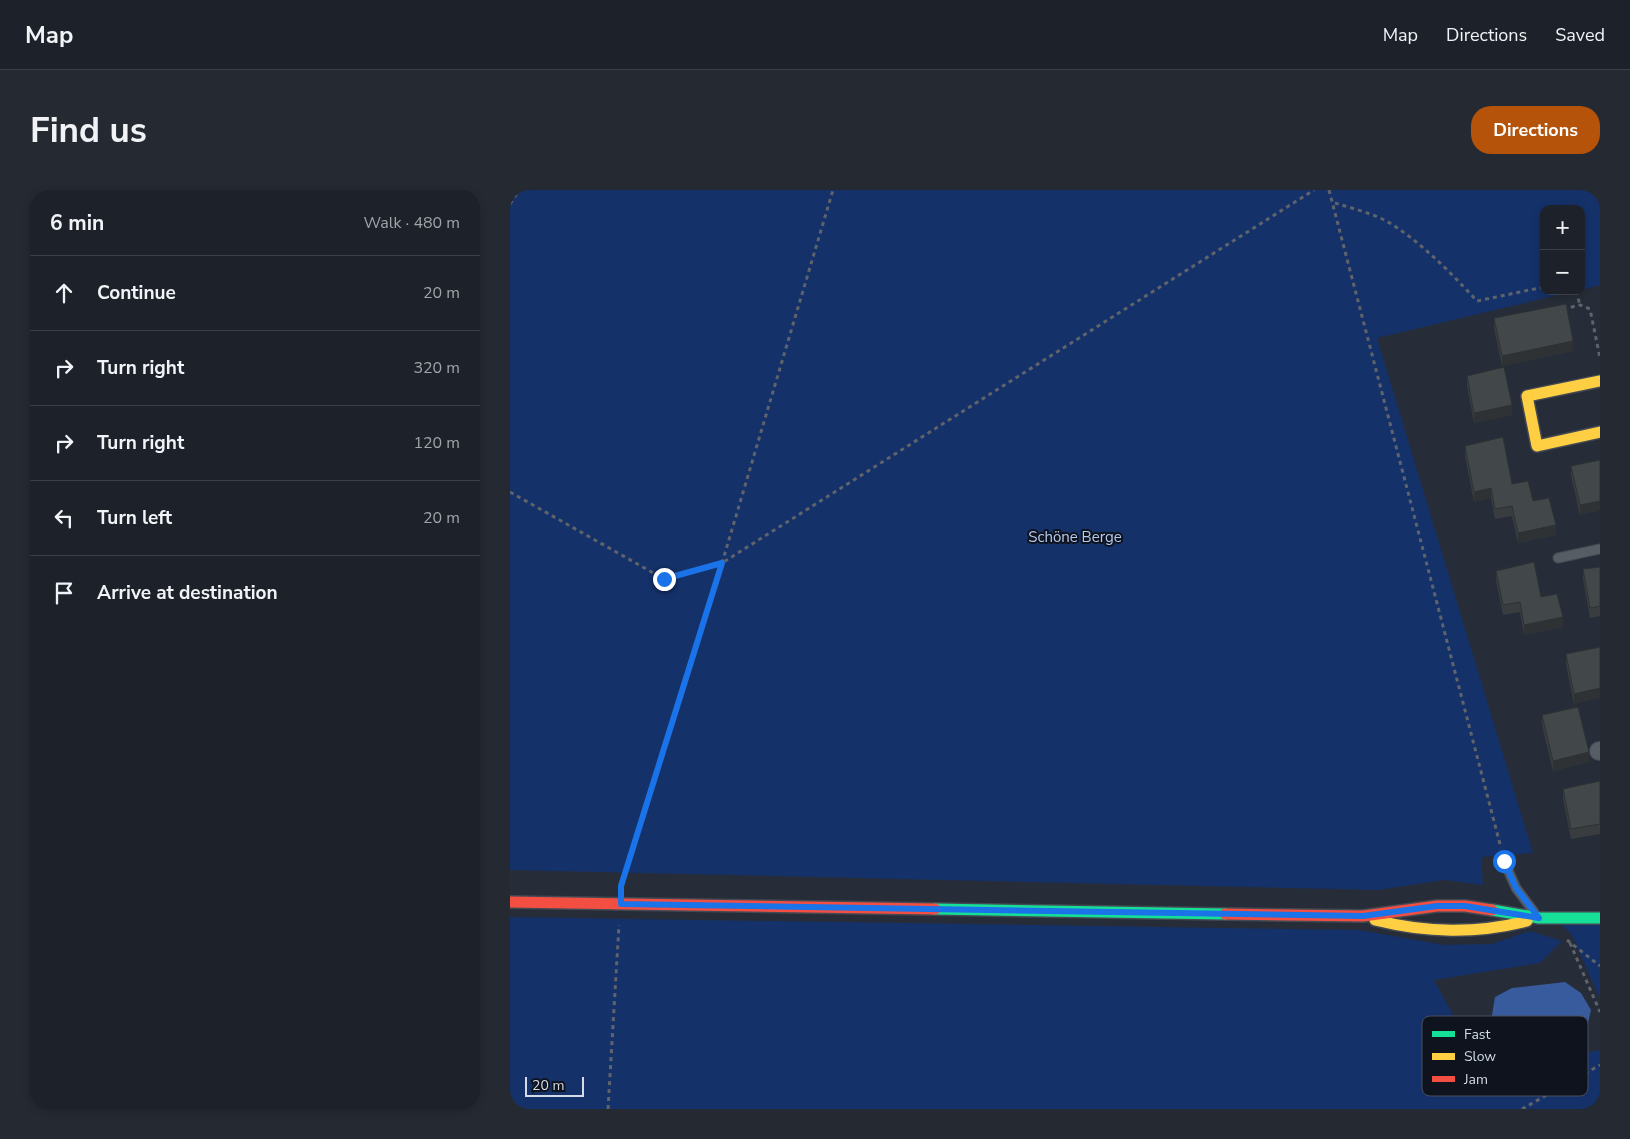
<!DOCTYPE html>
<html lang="en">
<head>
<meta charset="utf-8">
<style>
  body { margin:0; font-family:"Nunito Sans",sans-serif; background:#252a32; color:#f1f3f6 }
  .controls { position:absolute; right:15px; top:15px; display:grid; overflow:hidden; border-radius:10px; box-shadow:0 2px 8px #0003 }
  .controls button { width:45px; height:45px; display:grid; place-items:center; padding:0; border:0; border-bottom:1px solid #3b3f47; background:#1d222a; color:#f1f3f6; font:25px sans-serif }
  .scale { position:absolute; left:15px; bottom:12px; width:59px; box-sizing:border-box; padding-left:5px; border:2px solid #d3dbe8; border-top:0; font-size:14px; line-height:18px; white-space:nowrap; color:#d3dbe8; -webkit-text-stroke:4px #0e131d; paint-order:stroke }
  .stop { position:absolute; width:15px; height:15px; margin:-11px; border:4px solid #1a73e8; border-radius:50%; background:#fff }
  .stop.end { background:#1a73e8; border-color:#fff; box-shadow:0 1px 5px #0008 }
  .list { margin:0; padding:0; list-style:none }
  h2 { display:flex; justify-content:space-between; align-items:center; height:65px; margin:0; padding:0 20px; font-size:21px }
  h2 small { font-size:16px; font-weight:400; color:#a0a4a8 }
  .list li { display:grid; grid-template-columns:32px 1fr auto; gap:15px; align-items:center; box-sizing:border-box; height:75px; padding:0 20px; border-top:1px solid #3b3f47 }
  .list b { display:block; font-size:19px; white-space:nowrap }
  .list em { font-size:16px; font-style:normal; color:#a0a4a8 }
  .icon { flex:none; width:28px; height:28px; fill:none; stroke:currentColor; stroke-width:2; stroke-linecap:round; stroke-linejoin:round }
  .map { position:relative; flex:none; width:1090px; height:919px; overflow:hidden; border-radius:20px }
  header { display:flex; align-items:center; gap:30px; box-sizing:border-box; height:70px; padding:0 25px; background:#1d222a; border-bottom:1px solid #3b3f47 }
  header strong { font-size:24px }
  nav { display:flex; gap:28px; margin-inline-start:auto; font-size:18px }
  .intro { display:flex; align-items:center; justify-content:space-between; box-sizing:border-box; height:120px; padding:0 30px }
  h1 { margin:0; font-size:35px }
  .button { padding:12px 22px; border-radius:20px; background:#b45309; color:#fff; font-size:18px; font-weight:700 }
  main { display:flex; gap:30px; padding:0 30px }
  aside { flex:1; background:#1d222a; border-radius:20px; box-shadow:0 2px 8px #0003 }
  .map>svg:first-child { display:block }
  .green { fill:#143169 }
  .water { fill:#385b9e }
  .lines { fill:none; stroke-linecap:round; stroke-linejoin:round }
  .lane-casing { stroke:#434953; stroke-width:11 }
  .street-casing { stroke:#434953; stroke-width:20 }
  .fast-casing { stroke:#434953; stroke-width:14 }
  .slow-casing { stroke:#434953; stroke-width:14 }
  .jam-casing { stroke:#434953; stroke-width:14 }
  .path { stroke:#5f636b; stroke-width:3; stroke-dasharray:4 4; stroke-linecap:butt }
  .lane { stroke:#575d65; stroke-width:9 }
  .street { stroke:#575d65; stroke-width:18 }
  .fast { stroke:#16e098; stroke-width:11 }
  .slow { stroke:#ffcf43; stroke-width:11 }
  .jam { stroke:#f24e42; stroke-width:11 }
  .wall { fill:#393d40 }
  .shaded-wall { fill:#2e3234 }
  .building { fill:#42474a; stroke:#2e3234 }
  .route { stroke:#1a73e8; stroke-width:6 }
  .labels { text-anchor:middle; stroke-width:4; stroke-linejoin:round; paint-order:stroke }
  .park-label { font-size:15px; fill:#b5cbf3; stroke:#0e131d }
  .key { fill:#0e131d; stroke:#494f5a; stroke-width:1 }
  .key-label { font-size:14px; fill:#d3dbe8 }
</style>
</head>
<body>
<header>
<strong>Map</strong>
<nav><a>Map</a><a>Directions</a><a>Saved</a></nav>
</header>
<div class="intro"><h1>Find us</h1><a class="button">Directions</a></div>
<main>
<aside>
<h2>6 min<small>Walk · 480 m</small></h2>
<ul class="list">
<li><svg class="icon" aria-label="ahead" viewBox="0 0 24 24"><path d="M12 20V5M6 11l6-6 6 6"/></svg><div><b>Continue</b></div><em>20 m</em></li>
<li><svg class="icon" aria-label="right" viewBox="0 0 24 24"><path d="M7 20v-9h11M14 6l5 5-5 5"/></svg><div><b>Turn right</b></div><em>320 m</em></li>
<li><svg class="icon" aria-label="right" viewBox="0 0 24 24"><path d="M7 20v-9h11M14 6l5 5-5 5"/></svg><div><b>Turn right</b></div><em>120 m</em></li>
<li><svg class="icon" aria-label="left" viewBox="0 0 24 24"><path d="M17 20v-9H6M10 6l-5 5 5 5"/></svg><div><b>Turn left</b></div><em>20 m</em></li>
<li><svg class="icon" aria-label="arrive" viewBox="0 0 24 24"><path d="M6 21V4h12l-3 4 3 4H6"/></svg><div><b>Arrive at destination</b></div></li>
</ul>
</aside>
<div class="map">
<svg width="1090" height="919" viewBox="0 0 1090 919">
  <rect width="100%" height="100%" fill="#272d38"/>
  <path class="green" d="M0 0H1090V95L1071 100V19H1034V101H1065L867 148 1023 663 971 667 973 695 934 690 868 700 0 680Z
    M0 727 849 740 934 755 982 754 1020 741 1052 751 1030 773 924 790 974 882 1090 860V919H0Z
    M1050 733 1090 734V809L1062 745Z"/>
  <path class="water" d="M1055 792 1071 803 1081 820 1076 842 1062 851 1007 857 989 847 981 831 985 807 1002 798Z"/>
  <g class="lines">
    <defs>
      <path id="lane" d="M1048 368 1090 359
        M994 671 1006 698 1024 722"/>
      <path id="street" d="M1089 561H1090"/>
      <path id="fast" d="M425 719 715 724
        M982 720 1029 728H1090"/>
      <path id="slow" d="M1090 191 1017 206 1027 256 1090 242
        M865 730C917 743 965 744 1017 731"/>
      <path id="jam" d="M0 712 425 719
        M715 724 853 726 927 716H955L982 720"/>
    </defs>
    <use href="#lane" class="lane-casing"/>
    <use href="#street" class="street-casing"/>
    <use href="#fast" class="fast-casing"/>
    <use href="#slow" class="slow-casing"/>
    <use href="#jam" class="jam-casing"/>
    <path class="path" d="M819 0 991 658
      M825 13C844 19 866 24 883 35 915 56 941 83 967 111L1034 97
      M0 14 9 0
      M1066 101 1070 115
      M1053 119 1070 115 1080 119 1090 168
      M0 302 154 389 212 373 804 0
      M112 694 212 373 323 0
      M1057 750 1090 776
      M1060 753 1090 822
      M98 919 109 735
      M1012 919 1090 875"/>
    <use href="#lane" class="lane"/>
    <use href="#street" class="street"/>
    <use href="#fast" class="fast"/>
    <use href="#slow" class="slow"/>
    <use href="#jam" class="jam"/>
  </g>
  <path class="wall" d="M984 128 1063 161 992 176 984 138Z
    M957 186 1002 225 964 233 957 196Z
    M955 256 1023 311 1046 345 1008 353 1002 326 985 329 981 308 964 312 955 266Z
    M1090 270V320L1070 325 1061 286V276Z
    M1090 377V426L1080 428 1073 389V379Z
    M986 381 1031 407 1053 437 1014 445 1010 422 993 425 986 391Z
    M1090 457 1064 514 1056 474V464Z
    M1032 525 1079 572 1043 581 1032 535Z
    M1090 591V644L1061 649 1053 609V599Z"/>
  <path class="shaded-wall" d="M1063 151V161L992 176V166Z
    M1002 215V225L964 233V223Z
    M981 298V308L964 312V302Z
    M1090 311V320L1070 325V315Z
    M1046 335V345L1008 353V343Z
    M1053 427V437L1014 445V435Z
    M1090 498V508L1064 514V504Z
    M1079 562V572L1043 581V571Z"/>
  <path class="building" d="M1056 114 1063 151 992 166 984 128Z
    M994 177 1002 215 964 223 957 186Z
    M993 247 1002 294 1018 291 1023 311 1039 308 1046 335 1008 343 1002 316 985 319 981 298 964 302 955 256Z
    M1090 270V311L1070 315 1061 276Z
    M1024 372 1031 407 1047 404 1053 427 1014 435 1010 412 993 415 986 381Z
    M1090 377V416L1080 418 1073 379Z
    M1090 457V498L1064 504 1056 464Z
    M1068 517 1079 562 1043 571 1032 525Z
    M1090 591V634L1061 639 1053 599Z"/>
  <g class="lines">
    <path class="route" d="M154 389 212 373 111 696V714L853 726 927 716H955L1029 728 1006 698 994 671"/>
  </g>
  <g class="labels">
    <g class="park-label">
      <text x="565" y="352">Schöne Berge</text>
    </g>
  </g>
  <rect x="912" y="826" width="166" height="80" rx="8" class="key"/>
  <rect x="922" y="841" width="23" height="6" fill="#16e098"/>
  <rect x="922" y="863" width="23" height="7" fill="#ffcf43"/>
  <rect x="922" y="886" width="23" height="6" fill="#f24e42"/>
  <g class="key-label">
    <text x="954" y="849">Fast</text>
    <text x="954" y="871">Slow</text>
    <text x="954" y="894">Jam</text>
  </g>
</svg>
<div class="controls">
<button>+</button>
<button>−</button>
</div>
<div class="scale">20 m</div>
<div class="stop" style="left:994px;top:671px"></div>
<div class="stop end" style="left:154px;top:389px"></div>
</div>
</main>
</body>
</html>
